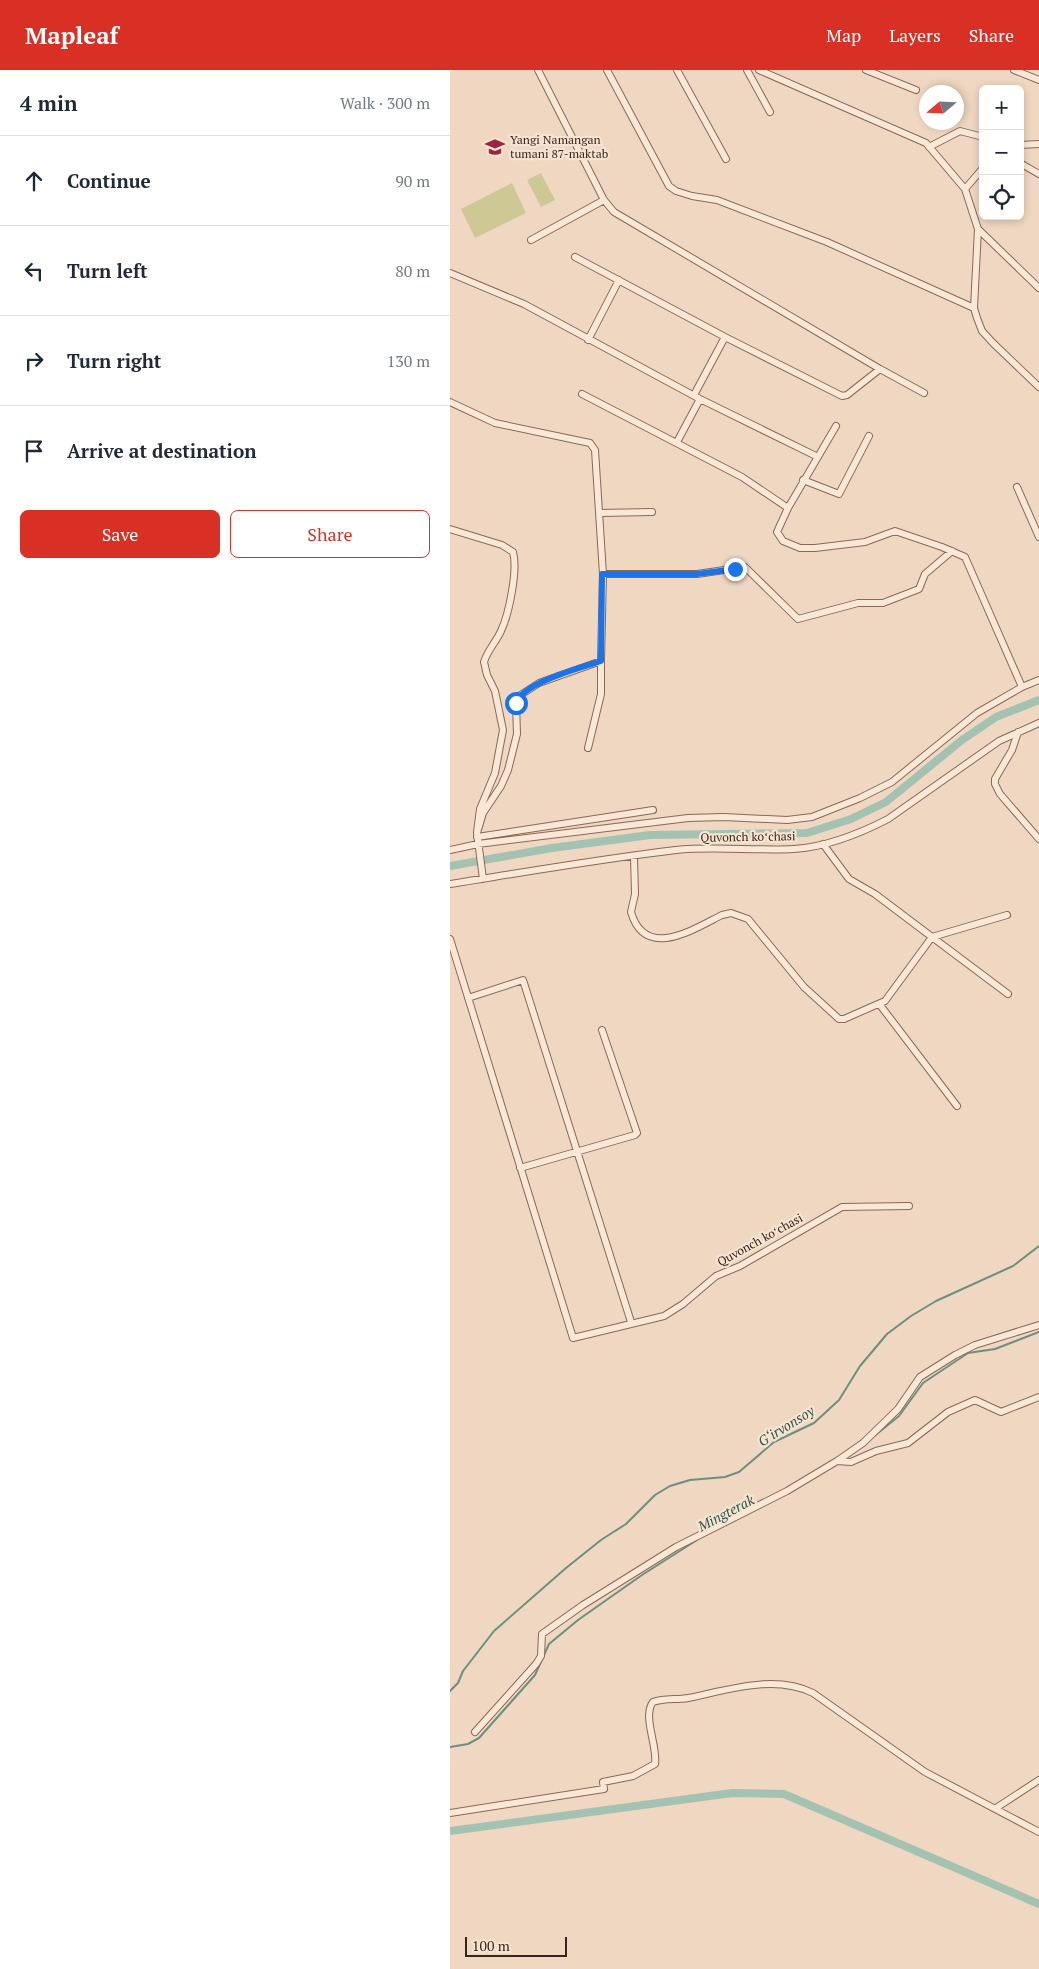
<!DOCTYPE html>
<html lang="en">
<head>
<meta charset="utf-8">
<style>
  body { margin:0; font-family:"PT Serif",serif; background:#f6f6f7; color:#1f2937 }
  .controls { position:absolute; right:15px; top:15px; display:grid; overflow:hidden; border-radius:8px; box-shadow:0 2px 8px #0003 }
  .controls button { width:45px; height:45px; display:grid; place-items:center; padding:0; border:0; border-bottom:1px solid #e0e1e3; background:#fff; color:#1f2937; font:25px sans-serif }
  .compass { position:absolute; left:469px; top:15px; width:45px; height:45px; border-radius:50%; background:#fff; box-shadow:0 2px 8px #0003; rotate:251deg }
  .scale { position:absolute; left:15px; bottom:12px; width:102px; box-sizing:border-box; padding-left:5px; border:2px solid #39241d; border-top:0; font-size:14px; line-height:18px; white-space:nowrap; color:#39241d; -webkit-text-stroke:4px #f6e4d1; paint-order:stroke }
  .stop { position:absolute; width:15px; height:15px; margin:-11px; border:4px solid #1a73e8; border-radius:50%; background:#fff }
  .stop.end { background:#1a73e8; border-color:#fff; box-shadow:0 1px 5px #0008 }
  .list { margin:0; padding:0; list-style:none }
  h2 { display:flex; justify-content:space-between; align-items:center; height:65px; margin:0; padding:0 20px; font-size:21px }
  h2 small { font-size:16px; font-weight:400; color:#747a83 }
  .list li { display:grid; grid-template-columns:32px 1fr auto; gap:15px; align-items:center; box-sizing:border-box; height:90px; padding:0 20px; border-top:1px solid #e0e1e3 }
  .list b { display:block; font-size:19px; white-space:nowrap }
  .list em { font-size:16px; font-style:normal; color:#747a83 }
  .actions { display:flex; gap:10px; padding:15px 20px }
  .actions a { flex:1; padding:11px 0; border:1px solid #d93025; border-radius:8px; text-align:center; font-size:18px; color:#d93025 }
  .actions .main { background:#d93025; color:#fff }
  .icon { flex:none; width:28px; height:28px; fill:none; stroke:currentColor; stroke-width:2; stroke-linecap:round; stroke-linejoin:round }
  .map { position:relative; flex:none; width:589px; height:1899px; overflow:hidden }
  header { display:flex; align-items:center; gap:30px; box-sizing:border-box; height:70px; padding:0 25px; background:#d93025; color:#fff }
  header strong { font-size:24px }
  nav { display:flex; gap:28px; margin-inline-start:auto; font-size:18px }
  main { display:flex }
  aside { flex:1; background:#fff }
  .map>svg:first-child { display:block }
  .green { fill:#cec895 }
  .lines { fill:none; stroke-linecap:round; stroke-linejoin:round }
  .stream { stroke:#6b907f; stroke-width:2 }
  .canal { stroke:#a4c2b2; stroke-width:8 }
  .street-casing { stroke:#896858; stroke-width:8 }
  .street { stroke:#fae7d5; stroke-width:6 }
  .route { stroke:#1a73e8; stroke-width:6 }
  .labels { text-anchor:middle; stroke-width:4.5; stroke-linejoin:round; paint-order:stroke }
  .poi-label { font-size:12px; fill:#39241d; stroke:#f6e4d1; text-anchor:start }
  .street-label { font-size:12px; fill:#39241d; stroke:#f6e4d1 }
  .water-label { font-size:14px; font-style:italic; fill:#2c594c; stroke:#f6e4d1 }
</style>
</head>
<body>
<header>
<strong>Mapleaf</strong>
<nav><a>Map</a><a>Layers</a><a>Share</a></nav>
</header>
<main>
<aside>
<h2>4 min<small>Walk · 300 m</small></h2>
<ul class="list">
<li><svg class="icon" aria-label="ahead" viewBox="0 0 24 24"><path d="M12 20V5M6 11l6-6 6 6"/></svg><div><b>Continue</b></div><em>90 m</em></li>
<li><svg class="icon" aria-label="left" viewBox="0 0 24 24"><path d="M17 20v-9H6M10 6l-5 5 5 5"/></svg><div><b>Turn left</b></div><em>80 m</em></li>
<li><svg class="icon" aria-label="right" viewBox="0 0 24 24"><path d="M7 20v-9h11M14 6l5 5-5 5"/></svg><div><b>Turn right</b></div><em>130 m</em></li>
<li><svg class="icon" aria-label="arrive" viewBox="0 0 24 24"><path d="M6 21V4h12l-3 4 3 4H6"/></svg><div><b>Arrive at destination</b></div></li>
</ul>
<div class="actions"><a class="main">Save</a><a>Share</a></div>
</aside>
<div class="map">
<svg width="589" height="1899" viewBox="0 0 589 1899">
  <rect width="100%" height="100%" fill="#efd7c2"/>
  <path class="green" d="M91 103 105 130 91 137 77 110Z
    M62 113 76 143 25 168 11 139Z"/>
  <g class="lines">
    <path class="stream" d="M423 1367 449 1346 473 1313 518 1283 545 1279 589 1262
      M0 1621 8 1613 13 1601 44 1561 116 1498 151 1470 176 1454 205 1425 220 1416 240 1410 275 1407 289 1402 324 1372 364 1353 389 1330 410 1296 437 1264 461 1246 486 1231 563 1196 589 1176
      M0 1677 18 1674 29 1668 85 1605 99 1574 128 1550 192 1505 247 1470"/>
    <path class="canal" d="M0 796 102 778 200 765 357 763 401 749 436 732 512 670 546 647 589 630
      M0 1761 282 1723 334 1724 589 1834"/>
    <defs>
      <path id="street" d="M88 0 154 130 164 142 430 299 474 323
        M157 0 219 116 226 121 242 126 267 130 377 172 524 238
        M227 0 276 89
        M297 0 320 42
        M309 0 476 73 515 119
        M416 0 466 20
        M564 0 589 10
        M570 75 589 74
        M479 77 510 61 533 67
        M570 93 589 104
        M533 98 515 119 528 159 524 238 527 248 532 261 543 273 589 317
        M528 159 589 218
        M81 170 154 130
        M125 187 275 267 392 326 397 325 430 299
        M0 203 74 234 250 329 368 387
        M138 270 169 210
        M132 324 292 407 338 438
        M244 325 275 267
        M0 332 45 353 140 373 145 380 153 504 151 591 89 613 69 626 66 633 67 664 58 700 51 716 33 743 27 763 33 809
        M386 356 338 438 327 462 333 471 350 478H365L415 472 445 461 492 477 515 487 572 617
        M227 372 250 329
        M353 410 389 424 419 366
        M567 417 589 467
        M149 443 202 442
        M0 459 52 475 63 482C68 500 59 544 51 561 46 572 37 581 34 592L37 605 45 621 53 660 45 703 30 739 27 762
        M153 504H247L295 497 348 549 408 533H433L469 519 475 504 502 481
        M568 662 562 680 545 709V714L550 724 589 769
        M138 678 151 624V591
        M27 767 203 740
        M373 774 399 809 425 824 482 867 557 845
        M0 780 28 774 238 748 274 747 337 750 362 747 410 728 442 712 527 643 572 617 589 610
        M184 787 185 824 181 842C195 891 244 859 272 845L281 843 298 849 354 917 389 949H394L435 931 482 867 558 924
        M0 814C75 802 150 789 226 780 265 776 304 781 344 779 376 777 409 764 438 749L549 671 589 653
        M0 869 123 1268 214 1246 233 1234 266 1206 290 1196 392 1137 459 1136
        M18 928 73 910 181 1252
        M430 935 507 1036
        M70 1098 185 1065 187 1063 152 960
        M387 1391 401 1392 426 1381 458 1373 498 1342 525 1330 551 1342 589 1327
        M25 1662 86 1594 91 1586 92 1564 133 1535 226 1477 337 1421 387 1391 413 1373 448 1339 470 1307 505 1285 525 1275 589 1255
        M546 1738 589 1710
        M0 1743 154 1719 153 1712 183 1706 205 1694C208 1677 192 1646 203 1632 214 1628 226 1630 238 1628 278 1620 324 1604 363 1623L475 1702 589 1762"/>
    </defs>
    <use href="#street" class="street-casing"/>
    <use href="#street" class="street"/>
  </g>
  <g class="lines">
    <path class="route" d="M66 633C74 612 130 598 151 591L152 504H247L285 499"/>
  </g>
  <defs>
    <symbol id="school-bare" viewBox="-9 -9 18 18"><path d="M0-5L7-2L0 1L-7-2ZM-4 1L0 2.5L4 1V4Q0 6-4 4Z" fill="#9a2741" stroke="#f6e4d1" stroke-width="2.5" paint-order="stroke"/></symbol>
  </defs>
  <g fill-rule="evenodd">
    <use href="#school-bare" x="31" y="63" width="28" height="28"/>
  </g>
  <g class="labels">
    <g class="poi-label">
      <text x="60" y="74">Yangi Namangan<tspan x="60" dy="14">tumani 87-maktab</tspan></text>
    </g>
    <g class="street-label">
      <text transform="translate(298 767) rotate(-1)" y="4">Quvonch koʻchasi</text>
      <text transform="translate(310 1170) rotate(-29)" y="4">Quvonch koʻchasi</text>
    </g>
    <g class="water-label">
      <text transform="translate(336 1356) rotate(-32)" y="5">G‘irvonsoy</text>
      <text transform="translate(276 1443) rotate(-28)" y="5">Mingterak</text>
    </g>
  </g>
</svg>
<div class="controls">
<button>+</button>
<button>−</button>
<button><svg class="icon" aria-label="locate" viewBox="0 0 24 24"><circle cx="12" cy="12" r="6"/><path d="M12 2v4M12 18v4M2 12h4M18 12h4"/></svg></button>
</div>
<svg class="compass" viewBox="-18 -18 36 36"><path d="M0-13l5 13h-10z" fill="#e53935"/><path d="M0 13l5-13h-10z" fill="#747a83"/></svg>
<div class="scale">100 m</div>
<div class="stop" style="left:66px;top:633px"></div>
<div class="stop end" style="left:285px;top:499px"></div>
</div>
</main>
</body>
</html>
